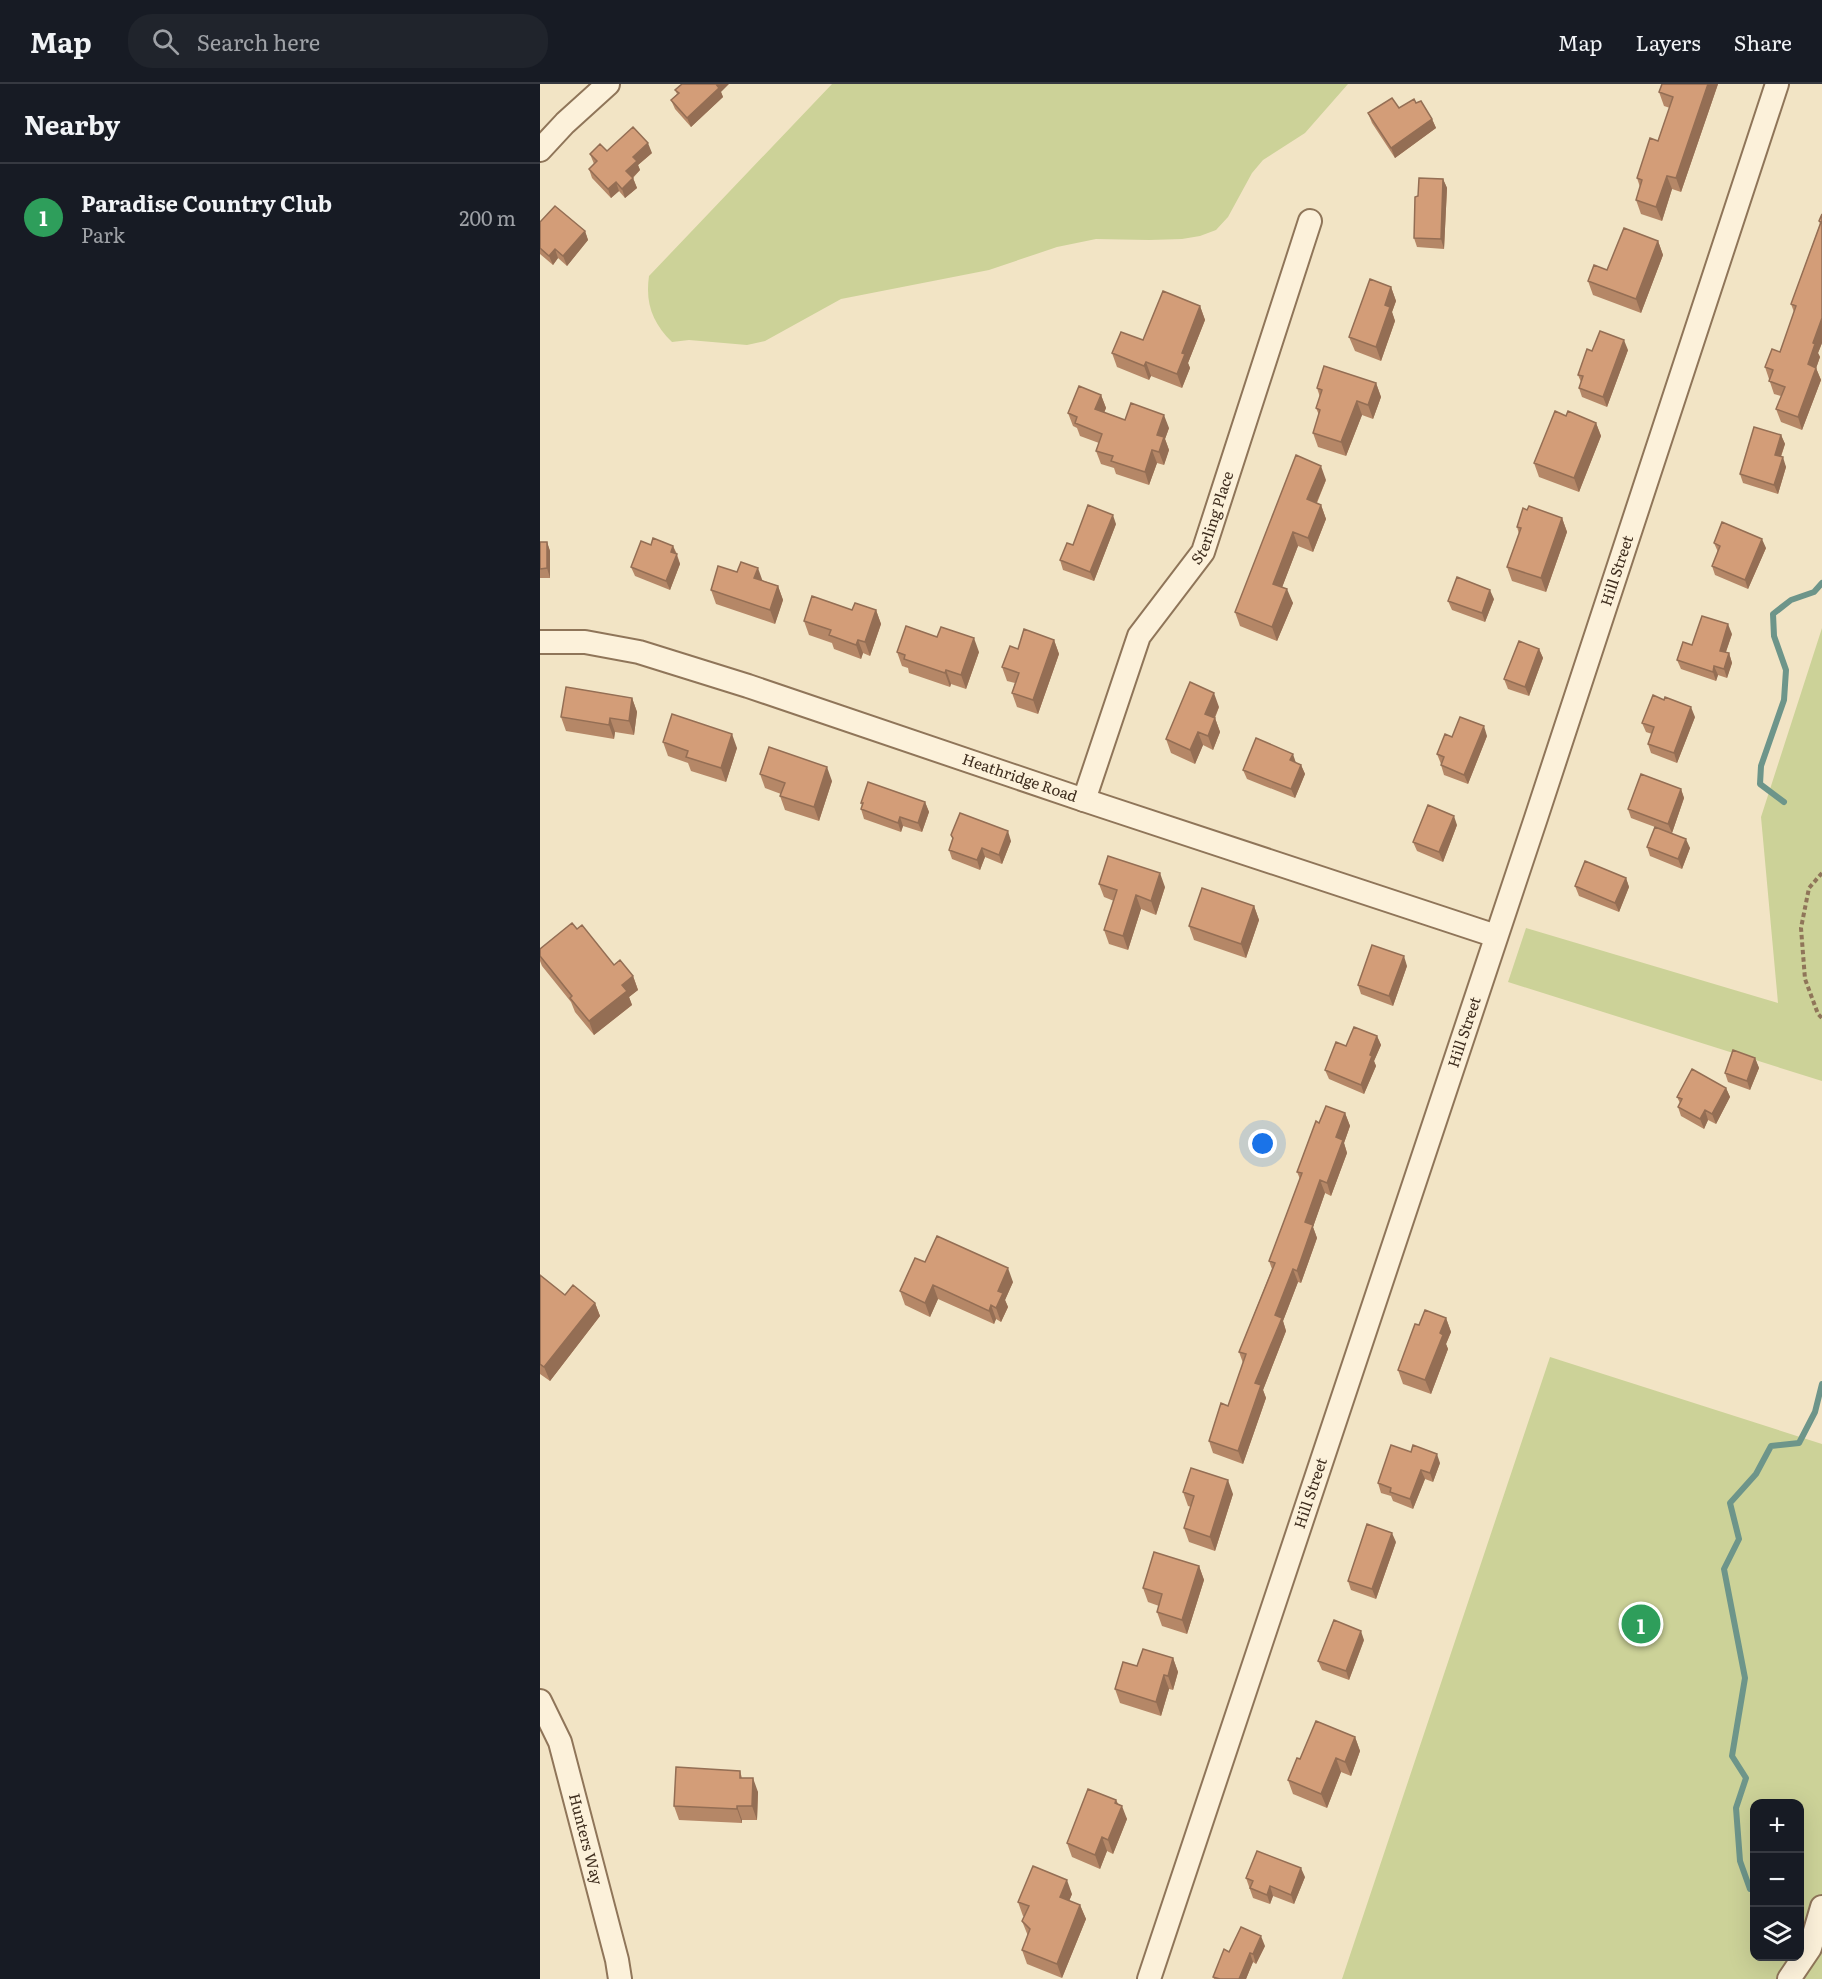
<!DOCTYPE html>
<html lang="en">
<head>
<meta charset="utf-8">
<style>
  body { margin:0; font-family:Literata,serif; background:#20242c; color:#f1f3f6 }
  .controls { position:absolute; right:18px; bottom:18px; display:grid; overflow:hidden; border-radius:12px; box-shadow:0 6px 24px #0002 }
  .controls button { width:54px; height:54px; display:grid; place-items:center; padding:0; border:0; border-bottom:2px solid #363941; background:#171b24; color:#f1f3f6; font:30px sans-serif }
  .you { position:absolute; left:723px; top:1060px; width:21px; height:21px; margin:-15px; border:4px solid #fff; border-radius:50%; background:#1a73e8; box-shadow:0 0 0 9px #1a73e833 }
  .badge { display:grid; place-items:center; width:39px; height:39px; border-radius:50%; background:#1a73e8; color:#fff; font-size:20px; font-weight:700 }
  .pin { position:absolute; translate:-50% -50%; border:3px solid #fff; box-shadow:0 2px 6px #0006 }
  .list { margin:0; padding:0; list-style:none }
  h2 { display:flex; justify-content:space-between; align-items:center; height:78px; margin:0; padding:0 24px; font-size:26px }
  h2 small { font-size:20px; font-weight:400; color:#9ea1a6 }
  .list li { display:grid; grid-template-columns:39px 1fr auto; gap:18px; align-items:center; box-sizing:border-box; height:108px; padding:0 24px; border-top:2px solid #363941 }
  .list b { display:block; font-size:22px; white-space:nowrap }
  .list p { margin:0; font-size:20px; white-space:nowrap; color:#9ea1a6 }
  .list em { font-size:20px; font-style:normal; color:#9ea1a6 }
  .icon { flex:none; width:33px; height:33px; fill:none; stroke:currentColor; stroke-width:2; stroke-linecap:round; stroke-linejoin:round }
  .map { position:relative; flex:none; width:1282px; height:1895px; overflow:hidden }
  header { display:flex; align-items:center; gap:36px; box-sizing:border-box; height:84px; padding:0 30px; background:#171b24; border-bottom:2px solid #363941 }
  header strong { font-size:28px }
  nav { display:flex; gap:33px; margin-inline-start:auto; font-size:21px }
  .search { width:420px; height:54px; background:#20242c; display:flex; align-items:center; gap:15px; box-sizing:border-box; padding:0 21px; border-radius:24px; color:#9ea1a6; font-size:22px }
  main { display:flex }
  aside { flex:1; background:#171b24 }
  .map>svg:first-child { display:block }
  .green { fill:#ccd298; fill-rule:evenodd }
  .lines { fill:none; stroke-linecap:round; stroke-linejoin:round }
  .stream { stroke:#6d958a; stroke-width:6 }
  .minor-casing { stroke:#8f7559; stroke-width:26 }
  .path { stroke:#8f7559; stroke-width:4; stroke-dasharray:4.5 3; stroke-linecap:butt }
  .minor { stroke:#fcf1da; stroke-width:22 }
  .wall { fill:#b58767 }
  .shaded-wall { fill:#946e54 }
  .building { fill:#d39d78; stroke:#946e54; stroke-width:1.5 }
  .labels { text-anchor:middle; stroke-width:4.5; stroke-linejoin:round; paint-order:stroke }
  .street-label { font-size:15px; fill:#3e2d1e; stroke:#f9eed6 }
</style>
</head>
<body>
<header>
<strong>Map</strong>
<div class="search"><svg class="icon" aria-label="search" viewBox="0 0 24 24"><circle cx="10" cy="10" r="6"/><path d="M15 15l6 6"/></svg>Search here</div>
<nav><a>Map</a><a>Layers</a><a>Share</a></nav>
</header>
<main>
<aside>
<h2>Nearby<small></small></h2>
<ul class="list">
<li><span class="badge" style="background:#2e9e5b">1</span><div><b>Paradise Country Club</b><p>Park</p></div><em>200 m</em></li>
</ul>
</aside>
<div class="map">
<svg width="1282" height="1895" viewBox="0 0 1282 1895">
  <rect width="100%" height="100%" fill="#f2e4c5"/>
  <path class="green" d="M292 0H808L765 49 723 76 712 89 688 133 676 146 660 152 642 155 609 156 556 155 517 163 449 186 301 215 225 257 207 261 149 256 132 258C113 239 105 220 109 192Z
    M1282 544V997L968 898 986 844 1238 919 1221 733Z
    M1010 1273 1282 1360V1895H802ZM1214 1720H1260V1872H1214Z"/>
  <g class="lines">
    <path class="stream" d="M1244 718 1220 700 1221 682 1244 616 1246 586 1234 552 1233 530 1251 516 1274 508 1282 499
      M1210 1805 1200 1777 1196 1724 1206 1694 1192 1672 1205 1594 1184 1485 1199 1455 1190 1419 1216 1390 1231 1362 1259 1359 1275 1328 1282 1300"/>
    <defs>
      <g id="minor">
        <path d="M0 66 25 39 68 0"/>
        <path id="s1" d="M0 558H45L99 568 208 602 544 716 956 852"/>
        <path id="s2" d="M544 716 599 552 663 468 770 137"/>
        <path id="s3" d="M0 1617 20 1658 77 1876 80 1895"/>
        <path id="s4" d="M609 1895 996 734 1237 0"/>
        <path d="M1249 1895 1270 1864 1282 1823"/>
      </g>
    </defs>
    <use href="#minor" class="minor-casing"/>
    <path class="path" d="M1282 789 1269 804 1261 844 1265 895 1278 930 1282 934"/>
    <use href="#minor" class="minor"/>
  </g>
  <path class="wall" d="M1122 0H1178L1141 108 1132 105 1122 137 1101 130 1096 116 1100 103 1097 94 1118 57 1130 24 1124 22 1119 8Z
    M135 6 181 8 183 13 151 43 135 25 131 16 137 10Z
    M876 19 892 35 896 44 855 74 832 39 828 29 859 24Z
    M67 67 112 69 98 81 100 86 93 94 97 104 85 114 79 107 71 114 52 94 49 85 54 80 50 70Z
    M903 95 907 104 904 165 877 163 874 154 878 112Z
    M1282 130V259L1278 269 1280 273 1276 284 1281 296 1262 346 1241 338 1236 325 1241 312 1234 310 1225 283 1240 268 1254 228 1251 220 1280 140 1279 137Z
    M0 138 45 147 48 156 27 182 18 174 13 181 0 170Z
    M1118 157 1123 171 1101 229 1053 211 1048 197Z
    M851 203 856 217 852 228 855 237 841 277 815 267 809 253Z
    M660 222 665 236 648 279 650 284 642 304 611 292 609 296 577 283 572 269 603 256Z
    M1088 266 1067 323 1042 313 1039 304 1041 298 1038 291 1052 267Z
    M836 299 841 313 833 335 822 331 806 372 778 363 773 349 779 331 776 324 780 313 777 304Z
    M561 311 566 324 564 329 585 336 629 344 625 355 629 366 624 381 617 379 609 401 576 390 574 384 561 380 556 367 559 359 540 352 537 344 533 342 528 329Z
    M1026 332 1056 339 1061 352 1039 408 999 393 994 379Z
    M1241 351 1245 360 1241 373 1246 383 1238 410 1203 399 1200 390Z
    M786 396 777 419 781 421 786 435 773 468 758 462 742 503 753 519 737 557 700 542 695 528Z
    M1022 434 1027 448 1006 508 972 497 967 483 979 450 977 443Z
    M576 440 554 497 523 486 520 476 533 461Z
    M0 458H7L10 467V494H0Z
    M1174 459 1226 464 1208 505 1175 491 1172 482 1178 468Z
    M111 461 133 462 137 470 140 480 130 506 95 492 91 483Z
    M222 496 238 502 243 516 235 540 176 520 171 506Z
    M954 515 945 538 912 526 908 517Z
    M312 526H336L341 540 330 572 323 569 321 575 294 565 292 559 269 551 264 537Z
    M1192 550 1186 568 1189 569 1192 579 1187 594 1178 591 1176 597 1141 585 1137 576 1152 561Z
    M514 556 519 570 498 630 477 623 472 609 475 599 467 597 462 583 478 565Z
    M999 565 1003 574 989 612 968 605 964 595Z
    M357 568H439L426 605 411 600 410 603 369 589 368 584 362 582Z
    M92 614 97 628 94 651 75 648 74 655 26 647 21 633Z
    M679 623 675 634 680 648 673 666 663 661 655 680 631 669 626 655Z
    M1155 633 1137 679 1111 669 1108 660 1112 650 1106 648 1102 639Z
    M947 652 928 700 904 691 901 681V680L897 670Z
    M123 658 197 664 186 698 151 687 148 679 128 672Z
    M756 679 761 681 765 690 755 714 707 695 703 686Z
    M220 690 292 697 279 737 245 726 240 712 241 710 225 704Z
    M1141 705 1144 714 1132 749 1150 764 1142 785 1110 772 1107 763 1115 743 1091 734 1088 725Z
    M385 718 389 728 382 748 363 742 361 748 324 735 321 725 322 721 321 719Z
    M917 741 903 778 877 767 873 758Z
    M411 751 471 757 462 780 445 773 440 786 412 775 409 766 413 756Z
    M1086 794 1089 803 1079 828 1039 812 1035 802Z
    M559 800 625 803 616 831 601 825 588 866 569 860 564 846 574 817 564 813Z
    M714 822 719 836 706 874 654 856 649 842Z
    M37 845 74 881 93 892 98 906 89 913 92 921 54 951 35 928 31 918 2 882 0 877V865Z
    M867 882 853 922 821 910 818 901Z
    M837 952 841 961 834 977 836 982 824 1010 789 995 785 986 806 962Z
    M1215 974 1219 984 1210 1006 1188 998 1185 989Z
    M1186 1004 1190 1013 1176 1040 1168 1036 1164 1045 1141 1032 1138 1023 1140 1019 1137 1013Z
    M805 1029 810 1042 804 1059 807 1069 791 1112 785 1109 773 1143 777 1154 761 1199 758 1198 743 1237 746 1247 723 1306 726 1314 703 1380 673 1369 669 1357 688 1322 703 1279 699 1268 732 1185 729 1177 760 1095 757 1088 779 1039Z
    M385 1178 473 1198 465 1216 468 1223 461 1238 456 1235 454 1240 398 1215 390 1233 365 1221 360 1207Z
    M0 1191 25 1211 55 1219 60 1232 10 1297 0 1290Z
    M906 1234 911 1248 906 1260 908 1265 891 1310 863 1300 858 1286 879 1241Z
    M900 1379 893 1398 885 1395 873 1425 853 1417 851 1412 841 1409 838 1399Z
    M643 1408 693 1410 675 1467 649 1458 644 1444 651 1423 648 1422Z
    M856 1458 836 1515 811 1506 808 1497Z
    M659 1482 664 1496 647 1550 622 1542 617 1528 619 1522 608 1518 603 1504Z
    M824 1556 809 1596 782 1586 778 1577Z
    M633 1574 638 1588 633 1606 629 1605 621 1632 580 1619 575 1605 597 1582Z
    M815 1653 820 1667 811 1692 801 1688 787 1724 753 1710 748 1696 760 1675Z
    M200 1687 202 1694 218 1708 217 1736H202V1739L139 1736 134 1722Z
    M576 1716 587 1735 573 1770 567 1767 560 1785 532 1773 527 1759Z
    M765 1793 754 1820 733 1812 730 1820 713 1814 706 1794Z
    M532 1810 529 1817 540 1821 546 1835 522 1894 487 1880 482 1866 488 1852 482 1837 484 1832H483L478 1818Z
    M725 1862 716 1880 713 1878 706 1895H674L673 1893 689 1868Z"/>
  <path class="shaded-wall" d="M176 0H189L181 8 183 13 151 43 147 34Z
    M1168 0H1178L1141 108 1136 94Z
    M892 35 896 44 855 74 851 64Z
    M108 59 112 69 98 81 100 86 90 96 86 87 93 73Z
    M1127 92 1132 105 1122 137 1116 123Z
    M93 94 97 104 85 114 82 105Z
    M903 95 907 104 904 165 901 155Z
    M76 98 79 107 71 114 68 105Z
    M45 147 48 156 27 182 23 172Z
    M1118 157 1123 171 1101 229 1096 215Z
    M15 165 18 174 13 181 9 172Z
    M851 203 856 217 852 228 855 237 841 277 836 263 845 221Z
    M660 222 665 236 648 279 650 284 642 304 637 290 642 269Z
    M1282 234V259L1278 269 1280 273 1273 293 1268 280 1273 259Z
    M1084 256 1088 266 1067 323 1063 313Z
    M606 278 611 292 609 296 604 282Z
    M1276 284 1281 296 1262 346 1258 333Z
    M836 299 841 313 833 335 828 321Z
    M561 311 566 324 560 338 555 325Z
    M817 317 822 331 806 372 801 358Z
    M624 331 629 344 625 355 629 366 624 381 619 368 617 351Z
    M1056 339 1061 352 1039 408 1034 394Z
    M1241 351 1245 360 1238 380 1235 371Z
    M612 366 617 379 609 401 605 388Z
    M1243 373 1246 383 1238 410 1234 401Z
    M781 382 786 396 772 429 767 415Z
    M781 421 786 435 773 468 768 454Z
    M573 431 576 440 554 497 550 488Z
    M1022 434 1027 448 1006 508 1001 494Z
    M753 448 758 462 738 514 733 500Z
    M1222 455 1226 464 1208 505 1205 496Z
    M7 458 10 467V494L7 484Z
    M133 462 140 480 130 506 126 497 131 468Z
    M218 484 223 498 214 494Z
    M238 502 243 516 235 540 230 526Z
    M747 505 753 519 737 557 732 543Z
    M950 506 954 515 945 538 942 529Z
    M336 526 341 540 330 572 325 558Z
    M1188 540 1192 550 1183 576 1180 567Z
    M434 554 439 568 426 605 421 591Z
    M318 556 323 569 321 575 316 561Z
    M514 556 519 570 498 630 493 616Z
    M999 565 1003 574 989 612 985 603Z
    M1189 569 1192 579 1187 594 1184 585Z
    M1174 582 1178 591 1176 597 1173 588Z
    M406 586 411 600 410 603 405 589Z
    M674 609 679 623 670 644 665 630Z
    M92 614 97 628 94 651 89 637Z
    M1151 623 1155 633 1137 679 1134 669Z
    M70 634 75 648 74 655 69 641Z
    M675 634 680 648 673 666 668 652Z
    M944 642 947 652 928 700 924 691Z
    M658 648 663 661 655 680 650 666Z
    M192 650 197 664 186 698 181 684Z
    M753 670 756 679 750 676Z
    M761 681 765 690 755 714 751 705Z
    M287 683 292 697 279 737 274 723Z
    M1141 705 1144 714 1132 749 1128 740Z
    M385 718 389 728 382 748 378 739Z
    M914 732 917 741 903 778 899 768Z
    M360 733 363 742 361 748 358 739Z
    M468 747 471 757 462 780 459 771Z
    M1146 755 1150 764 1142 785 1138 775Z
    M442 764 445 773 440 786 437 776Z
    M620 789 625 803 616 831 611 817Z
    M1086 794 1089 803 1079 828 1075 819Z
    M596 811 601 825 588 866 583 852Z
    M714 822 719 836 706 874 701 860Z
    M864 872 867 882 853 922 849 912Z
    M93 892 98 906 89 913 92 921 54 951 49 937 82 901Z
    M837 952 841 961 834 977 836 982 824 1010 821 1001 830 971Z
    M1215 974 1219 984 1210 1006 1207 997Z
    M1186 1004 1190 1013 1176 1040 1172 1030Z
    M1165 1026 1168 1036 1164 1045 1160 1035Z
    M805 1029 810 1042 804 1059 807 1069 791 1112 787 1099 796 1053Z
    M780 1096 785 1109 773 1143 777 1154 761 1199 757 1187 765 1138Z
    M468 1184 473 1198 465 1216 468 1223 461 1238 456 1224 458 1207Z
    M753 1185 758 1198 743 1237 746 1247 723 1306 726 1314 703 1380 698 1367 715 1299 735 1231Z
    M393 1201 398 1215 390 1233 385 1219Z
    M55 1219 60 1232 10 1297 4 1283Z
    M451 1221 456 1235 454 1240 449 1227Z
    M906 1234 911 1248 906 1260 908 1265 891 1310 885 1296 900 1249Z
    M897 1370 900 1379 893 1398 890 1389Z
    M881 1386 885 1395 873 1425 870 1415Z
    M688 1396 693 1410 675 1467 670 1453Z
    M852 1449 856 1458 836 1515 832 1505Z
    M659 1482 664 1496 647 1550 642 1536Z
    M821 1547 824 1556 809 1596 806 1587Z
    M633 1574 638 1588 633 1606 628 1592Z
    M624 1591 629 1605 621 1632 616 1618Z
    M815 1653 820 1667 811 1692 805 1678Z
    M796 1674 801 1688 787 1724 781 1710Z
    M213 1694 218 1708 217 1736 212 1722Z
    M576 1716 580 1726 582 1722 587 1735 573 1770 568 1756 575 1719Z
    M197 1722 202 1736V1739L197 1725Z
    M562 1753 567 1767 560 1785 555 1771Z
    M761 1784 765 1793 754 1820 751 1811Z
    M527 1796 532 1810 525 1827 520 1813Z
    M730 1802 733 1812 730 1820 727 1811Z
    M540 1821 546 1835 522 1894 517 1880Z
    M721 1852 725 1862 716 1880 713 1870Z
    M710 1869 713 1878 706 1895H699Z"/>
  <path class="building" d="M142 0H176L179 4 147 34 131 16 139 9 135 6Z
    M1122 0H1168L1136 94 1127 92 1116 123 1096 116 1102 96 1097 94 1110 54 1118 57 1133 13 1119 8Z
    M852 14 859 24 874 15 876 19 881 17 892 35 851 64 828 29Z
    M93 43 108 59 93 73 97 77 86 87 93 94 82 105 76 98 68 105 49 85 57 77 50 70 60 60 67 67Z
    M879 94 903 95 901 155 874 154 875 113 878 112Z
    M15 122 45 147 23 172 15 165 9 172 0 164V138Z
    M1282 130V234L1273 259 1275 260 1268 280 1276 284 1258 333 1236 325 1245 303 1229 297 1233 286 1225 283 1232 265 1240 268 1256 222 1251 220 1281 138 1279 137Z
    M1084 144 1118 157 1096 215 1048 197 1054 181 1067 186Z
    M830 195 851 203 845 221 850 223 836 263 809 253Z
    M623 207 660 222 642 269 645 270 637 290 606 278 604 282 572 269 581 248 603 256Z
    M1060 247 1084 256 1063 313 1039 304 1043 292 1038 291 1047 265 1052 267Z
    M784 282 836 299 828 321 817 317 801 358 773 349 780 326 776 324 782 306 777 304Z
    M539 302 561 311 555 325 585 336 591 319 624 331 617 351 624 353 619 368 612 366 605 388 571 377 573 372 556 367 562 350 535 339 537 333 528 329Z
    M1015 327 1026 332 1028 327 1056 339 1034 394 994 379Z
    M1214 343 1241 351 1235 371 1243 373 1234 401 1200 390Z
    M756 371 781 382 767 415 781 421 768 454 753 448 733 500 747 505 732 543 695 528Z
    M548 421 573 431 550 488 520 476 527 459 533 461Z
    M989 422 1022 434 1001 494 967 483 981 444 977 443 983 424 987 426Z
    M1182 438 1222 455 1205 496 1172 482 1180 462 1174 459Z
    M113 454 133 462 131 468 137 470 126 497 91 483 101 457 111 461Z
    M0 458H7V484L0 485Z
    M201 478 218 484 214 494 238 502 230 526 171 506 178 482 197 488Z
    M917 493 950 506 942 529 908 517Z
    M272 512 312 526 315 519 336 526 325 558 318 556 316 561 289 551 291 546 264 537Z
    M1162 532 1188 540 1180 567 1189 569 1184 585 1174 582 1173 588 1137 576 1143 558 1152 561Z
    M366 542 397 553 401 543 434 554 421 591 406 586 405 589 364 575 365 571 357 568Z
    M484 545 514 556 493 616 472 609 479 589 462 583 470 562 478 565Z
    M979 557 999 565 985 603 964 595Z
    M650 598 674 609 665 630 675 634 668 652 658 648 650 666 626 655Z
    M26 603 92 614 89 637 70 634 69 641 21 633Z
    M1113 611 1124 616 1125 613 1151 623 1134 669 1108 660 1114 643 1102 639Z
    M132 630 192 650 181 684 146 673 148 667 123 658Z
    M920 633 944 642 924 691 901 681 904 673 897 670 905 650 912 653Z
    M716 654 753 670 750 676 761 681 751 705 703 686Z
    M229 663 287 683 274 723 240 712 245 699 220 690Z
    M1101 690 1141 705 1128 740 1088 725Z
    M328 698 385 718 378 739 360 733 358 739 321 725 323 719H321Z
    M888 721 914 732 899 768 873 758Z
    M420 729 468 747 459 771 442 764 437 776 409 766 413 754 411 751Z
    M1115 743 1146 755 1138 775 1107 763Z
    M568 772 620 789 611 817 596 811 583 852 564 846 577 806 559 800Z
    M1045 777 1086 794 1075 819 1035 802Z
    M662 804 714 822 701 860 649 842Z
    M32 839 37 845 42 841 74 881 80 876 93 892 82 901 87 907 49 937 30 914 32 912 0 872V865Z
    M832 861 864 872 849 912 818 901Z
    M814 943 837 952 830 971 832 972 821 1001 785 986 796 958 806 962Z
    M1193 966 1215 974 1207 997 1185 989Z
    M1152 985 1186 1004 1172 1030 1165 1026 1160 1035 1138 1023 1142 1015 1137 1013Z
    M786 1022 805 1029 796 1053 803 1056 787 1099 780 1096 765 1138 773 1141 757 1187 753 1185 735 1231 742 1234 715 1299 721 1301 698 1367 669 1357 681 1319 688 1322 706 1270 699 1268 735 1179 729 1177 762 1089 757 1088 776 1037 779 1039Z
    M397 1152 468 1184 458 1207 463 1209 456 1224 451 1221 449 1227 393 1201 385 1219 360 1207 375 1174 385 1178Z
    M0 1191 25 1211 33 1201 55 1219 4 1283 0 1280Z
    M885 1226 906 1234 900 1249 903 1251 885 1296 858 1286 875 1240 879 1241Z
    M851 1361 871 1368 873 1361 897 1370 890 1389 881 1386 870 1415 850 1408 851 1404 838 1399Z
    M651 1384 688 1396 670 1453 644 1444 654 1412 643 1408Z
    M827 1440 852 1449 832 1505 808 1497Z
    M614 1468 659 1482 642 1536 617 1528 622 1510 603 1504Z
    M794 1536 821 1547 806 1587 778 1577Z
    M603 1565 633 1574 628 1592 624 1591 616 1618 575 1605 583 1578 597 1582Z
    M776 1637 815 1653 805 1678 796 1674 781 1710 748 1696 757 1674 760 1675Z
    M136 1683 200 1687V1694H213L212 1722H197V1725L134 1722Z
    M548 1705 576 1716 575 1719 582 1722 568 1756 562 1753 555 1771 527 1759Z
    M717 1767 761 1784 751 1811 730 1802 727 1811 710 1804 713 1797 706 1794Z
    M493 1782 527 1796 520 1813 540 1821 517 1880 482 1866 490 1845 482 1837 489 1822 478 1818Z
    M701 1843 721 1852 713 1870 710 1869 699 1895H680L673 1893 684 1865 689 1868Z"/>
  <g class="labels">
    <g class="street-label">
      <text dy="5" stroke="none"><textPath href="#s2" startOffset="314">Sterling Place</textPath></text>
      <text dy="5" stroke="none"><textPath href="#s4" startOffset="1484">Hill Street</textPath></text>
      <text dy="5" stroke="none"><textPath href="#s1" startOffset="501">Heathridge Road</textPath></text>
      <text dy="5" stroke="none"><textPath href="#s4" startOffset="998">Hill Street</textPath></text>
      <text dy="5" stroke="none"><textPath href="#s4" startOffset="512">Hill Street</textPath></text>
      <text dy="5" stroke="none"><textPath href="#s3" startOffset="146">Hunters Way</textPath></text>
    </g>
  </g>
</svg>
<div class="controls">
<button>+</button>
<button>−</button>
<button><svg class="icon" aria-label="layers" viewBox="0 0 24 24"><path d="M12 4l9 5-9 5-9-5zM3 14l9 5 9-5"/></svg></button>
</div>
<div class="you"></div>
<div class="pin badge" style="left:1101px;top:1540px;background:#2e9e5b">1</div>
</div>
</main>
</body>
</html>
